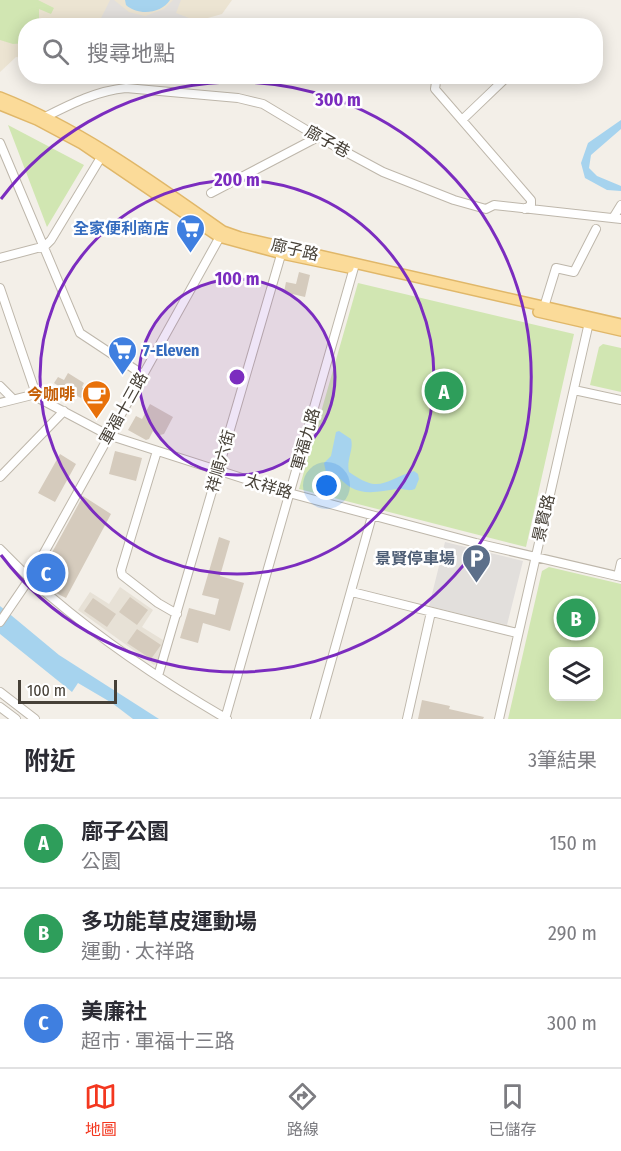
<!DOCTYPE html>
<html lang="zh-TW">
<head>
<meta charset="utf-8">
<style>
  body { margin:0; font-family:"Fira Sans Condensed","Noto Sans TC",sans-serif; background:#f7f7f7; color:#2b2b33 }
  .controls { position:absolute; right:18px; bottom:18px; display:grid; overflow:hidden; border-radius:12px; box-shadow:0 3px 15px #0003 }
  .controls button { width:54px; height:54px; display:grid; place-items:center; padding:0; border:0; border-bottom:2px solid #e1e1e2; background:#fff; color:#2b2b33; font:30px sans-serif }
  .scale { position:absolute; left:18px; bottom:15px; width:99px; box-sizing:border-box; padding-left:6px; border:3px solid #464037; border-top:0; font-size:16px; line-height:21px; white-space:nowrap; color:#464037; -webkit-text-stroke:4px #fff; paint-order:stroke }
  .you { position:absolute; left:327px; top:486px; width:21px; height:21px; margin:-15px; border:4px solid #fff; border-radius:50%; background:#1a73e8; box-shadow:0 0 0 9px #1a73e833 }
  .badge { display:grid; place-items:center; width:39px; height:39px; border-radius:50%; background:#f3371f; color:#fff; font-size:20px; font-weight:700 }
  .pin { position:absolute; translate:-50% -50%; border:3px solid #fff; box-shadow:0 2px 6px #0006 }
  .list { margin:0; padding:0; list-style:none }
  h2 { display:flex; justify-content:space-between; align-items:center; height:78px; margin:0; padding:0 24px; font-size:26px }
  h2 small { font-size:20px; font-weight:400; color:#7c7c81 }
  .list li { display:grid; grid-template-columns:39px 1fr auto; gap:18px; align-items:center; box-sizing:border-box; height:90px; padding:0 24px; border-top:2px solid #e1e1e2 }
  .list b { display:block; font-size:22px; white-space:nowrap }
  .list p { margin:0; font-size:20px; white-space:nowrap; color:#7c7c81 }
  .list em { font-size:20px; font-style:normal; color:#7c7c81 }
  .icon { flex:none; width:33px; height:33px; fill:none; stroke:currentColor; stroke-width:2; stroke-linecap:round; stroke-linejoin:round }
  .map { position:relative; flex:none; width:621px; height:719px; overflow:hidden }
  .search { position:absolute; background:#fff; box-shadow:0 3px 15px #0003; left:18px; right:18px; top:18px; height:66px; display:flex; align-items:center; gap:15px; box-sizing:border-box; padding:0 21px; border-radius:24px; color:#7c7c81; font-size:22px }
  .sheet { height:348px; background:#fff }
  nav { display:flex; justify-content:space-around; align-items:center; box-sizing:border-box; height:84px; border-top:2px solid #e1e1e2; background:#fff; font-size:16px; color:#7c7c81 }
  nav a { display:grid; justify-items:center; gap:3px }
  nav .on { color:#f3371f }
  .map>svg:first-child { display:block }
  .residential { fill:#e7e1d6 }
  .education { fill:#ece4d2 }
  .green { fill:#d1e6b2; fill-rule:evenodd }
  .parking { fill:#e2dfdc }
  .water { fill:#a6d3ee }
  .building { fill:#d5cbbd }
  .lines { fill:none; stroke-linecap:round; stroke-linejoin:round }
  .minor-casing { stroke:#beb7ab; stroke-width:10 }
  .major-casing { stroke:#e0b769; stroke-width:12 }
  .minor { stroke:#fff; stroke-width:8 }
  .major { stroke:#fbdb99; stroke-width:9 }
  .ring { fill:none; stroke:#7b2cbf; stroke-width:3 }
  .labels { text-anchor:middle; stroke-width:5; stroke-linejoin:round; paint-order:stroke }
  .street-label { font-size:16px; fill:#464037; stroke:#fff }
  .shop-label { font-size:16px; font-weight:bold; fill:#366cbe; stroke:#fff; text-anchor:end }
  .food-label { font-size:16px; font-weight:bold; fill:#c56008; stroke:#fff; text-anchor:end }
  .service-label { font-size:16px; font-weight:bold; fill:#4e5e75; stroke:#fff; text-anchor:end }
  .centre { fill:#7b2cbf; stroke:#fff; stroke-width:3 }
  .ring-label { font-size:18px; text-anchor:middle; font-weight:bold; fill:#7b2cbf; stroke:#fff; stroke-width:5; stroke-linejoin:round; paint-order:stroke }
</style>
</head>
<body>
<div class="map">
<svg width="621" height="719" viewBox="0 0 621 719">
  <rect width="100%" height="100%" fill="#f3efe8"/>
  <path class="residential" d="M120 587 153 610 142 627 163 640 159 663 154 665 78 610 90 592 109 604Z"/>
  <path class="education" d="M0 0H232L222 14 183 25 26 26 25 58 16 57 0 72Z"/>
  <path class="green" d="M0 0H38L54 8 51 14 39 9V25L26 26 25 43 13 44 0 40Z
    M8 125 84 165 47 227Z
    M358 283 574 334 526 547 299 489Z
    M603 344 621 348V392L590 385 599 347Z
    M549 567 621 584V719H508L542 571ZM554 652H598V696H554Z"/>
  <path class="parking" d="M110 0H114L129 12 145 16 164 9 173 0H181L176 13 189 18 180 22 159 23 153 25H102L103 21 101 18Z
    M445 542 523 561 507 625 429 606Z"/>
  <path class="water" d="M125 0H170C161 14 138 16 126 5Z
    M621 120V129L591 155 589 168 597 176 621 186V191L607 190 585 178 581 163 588 143Z
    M339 431 351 439C354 450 346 460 349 472 380 494 383 481 414 471L418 474 419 479 415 489C407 492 404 488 397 489 381 491 365 496 350 487 340 480 339 475 326 472L324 463 331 456 336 432Z
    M0 606 59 655 159 719H133L112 703 78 683 72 692 0 634Z"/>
  <path class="building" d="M299 272 310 275 305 297 284 292 286 282 296 284Z
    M68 373 84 383 82 387 85 391 81 398 77 396 72 404 56 394 60 387 54 383 58 377 64 380Z
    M150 404 173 417 164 434 160 435 153 431 149 439 146 440 128 430 136 416 142 419Z
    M115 451 142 458 136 481 109 474Z
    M60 454 76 464 55 502 38 493Z
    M83 496 111 514 66 598 54 592 38 578Z
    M219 537 230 541 220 576 244 583 230 631 203 623 198 643 180 638 189 608 215 615 219 599 202 595Z
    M130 597 148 610 137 625 119 612Z
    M93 598 116 614 107 627 84 611Z
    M137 629 161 645 151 659 127 643Z
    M422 700 450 706 449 709 484 717 483 719H418Z"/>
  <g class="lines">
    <defs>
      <path id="minor" d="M441 76 436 82 435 89 531 200V205L525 209
        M586 76 587 77
        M41 119C69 105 95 91 126 88L238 98 263 104 318 137 383 172 454 200 486 209 494 205 621 219
        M462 120 508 76
        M0 143 80 333 142 374
        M211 193 318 137
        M613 218 621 205
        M0 258 45 246 51 240 103 154
        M0 288 36 394 40 399 108 435 289 493 476 543 621 577
        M544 307 556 268 574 272 596 229
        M0 386 13 399
        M574 390 621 400
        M0 403 36 394
        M157 451 121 570 122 575 158 603 177 614
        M0 477 64 411
        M0 549C16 565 32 582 50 596 104 642 165 683 227 719
        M618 576 621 563
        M352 592 517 633
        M0 622 30 578 222 233
        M158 676 283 248
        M0 692 35 719
        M0 707 16 719
        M225 719 355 264
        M315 719 372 516
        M407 719 431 612
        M499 719 590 318"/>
      <path id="major" d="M0 97C81 129 152 181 223 231L240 237 621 324
        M0 105 37 120 82 144 219 237 282 254 349 268
        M538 312 621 331"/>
    </defs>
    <use href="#minor" class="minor-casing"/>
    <use href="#major" class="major-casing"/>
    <use href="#minor" class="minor"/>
    <use href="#major" class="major"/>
  </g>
  <circle cx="237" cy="377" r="98" fill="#7b2cbf" fill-opacity=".12"/>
  <g class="ring">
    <circle cx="237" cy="377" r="98"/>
    <circle cx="237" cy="377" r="197"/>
    <path d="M1 199A295 295 0 1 1 1 555"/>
  </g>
  <defs>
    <symbol id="supermarket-pin" viewBox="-11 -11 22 30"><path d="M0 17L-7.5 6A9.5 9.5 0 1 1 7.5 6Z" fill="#3f7fe0" stroke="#fff"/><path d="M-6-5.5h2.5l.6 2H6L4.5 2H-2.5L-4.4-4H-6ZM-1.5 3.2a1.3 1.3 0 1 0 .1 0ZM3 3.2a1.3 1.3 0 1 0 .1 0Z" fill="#fff"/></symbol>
    <symbol id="cafe-pin" viewBox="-11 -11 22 30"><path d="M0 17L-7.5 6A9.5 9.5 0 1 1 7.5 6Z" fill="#e8710a" stroke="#fff"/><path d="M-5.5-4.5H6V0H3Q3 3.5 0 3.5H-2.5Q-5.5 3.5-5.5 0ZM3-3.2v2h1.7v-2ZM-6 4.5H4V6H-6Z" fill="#fff"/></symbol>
    <symbol id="parking-pin" viewBox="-11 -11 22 30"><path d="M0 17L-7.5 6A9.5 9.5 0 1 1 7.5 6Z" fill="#5c6f8a" stroke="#fff"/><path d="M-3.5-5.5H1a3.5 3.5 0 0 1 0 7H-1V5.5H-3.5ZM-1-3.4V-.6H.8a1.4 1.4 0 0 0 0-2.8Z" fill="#fff"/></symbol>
  </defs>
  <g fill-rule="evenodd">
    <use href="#supermarket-pin" x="174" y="212" width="33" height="45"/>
    <use href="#supermarket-pin" x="106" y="334" width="33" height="45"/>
    <use href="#cafe-pin" x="80" y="378" width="33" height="45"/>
    <use href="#parking-pin" x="460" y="542" width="33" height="45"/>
  </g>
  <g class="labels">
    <g class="street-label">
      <text transform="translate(328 141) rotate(29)" y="6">廍子巷</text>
      <text transform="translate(295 249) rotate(13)" y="6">廍子路</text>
      <text transform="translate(123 408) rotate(-61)" y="6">軍福十三路</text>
      <text transform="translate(305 439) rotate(-74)" y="6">軍福九路</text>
      <text transform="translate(220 461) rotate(-74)" y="6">祥順六街</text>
      <text transform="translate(269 486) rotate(17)" y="6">太祥路</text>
      <text transform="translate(543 518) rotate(-77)" y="6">景賢路</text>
    </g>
    <g class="shop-label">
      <text x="169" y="234">全家便利商店</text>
      <text x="143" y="356" text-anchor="start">7-Eleven</text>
    </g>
    <g class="food-label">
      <text x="75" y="400">今咖啡</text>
    </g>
    <g class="service-label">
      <text x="455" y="564">景賢停車場</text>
    </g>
  </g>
  <circle cx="237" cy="377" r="9" class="centre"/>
  <g class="ring-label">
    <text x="338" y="106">300 m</text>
    <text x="237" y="186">200 m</text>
    <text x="237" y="285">100 m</text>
  </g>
</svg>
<div class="controls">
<button><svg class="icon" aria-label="layers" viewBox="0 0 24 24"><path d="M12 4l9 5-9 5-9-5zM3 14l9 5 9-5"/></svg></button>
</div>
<div class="scale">100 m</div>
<div class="you"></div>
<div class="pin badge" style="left:444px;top:391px;background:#2e9e5b">A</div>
<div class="pin badge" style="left:576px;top:618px;background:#2e9e5b">B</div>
<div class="pin badge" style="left:46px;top:573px;background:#3f7fe0">C</div>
<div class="search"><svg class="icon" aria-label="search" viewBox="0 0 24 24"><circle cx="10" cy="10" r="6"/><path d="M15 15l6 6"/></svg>搜尋地點</div>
</div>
<section class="sheet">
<h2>附近<small>3筆結果</small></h2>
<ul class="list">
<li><span class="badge" style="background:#2e9e5b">A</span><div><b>廍子公園</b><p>公園</p></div><em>150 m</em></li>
<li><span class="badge" style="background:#2e9e5b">B</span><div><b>多功能草皮運動場</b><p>運動 · 太祥路</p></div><em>290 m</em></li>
<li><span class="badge" style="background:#3f7fe0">C</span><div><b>美廉社</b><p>超市 · 軍福十三路</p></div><em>300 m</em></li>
</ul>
</section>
<nav>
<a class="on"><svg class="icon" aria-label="map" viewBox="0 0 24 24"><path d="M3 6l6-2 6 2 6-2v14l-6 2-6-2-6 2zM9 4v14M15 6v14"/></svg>地圖</a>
<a><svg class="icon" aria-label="directions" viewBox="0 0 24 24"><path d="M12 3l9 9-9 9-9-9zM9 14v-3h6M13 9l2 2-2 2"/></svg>路線</a>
<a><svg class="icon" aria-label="saved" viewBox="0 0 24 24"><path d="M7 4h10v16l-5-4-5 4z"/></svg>已儲存</a>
</nav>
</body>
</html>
